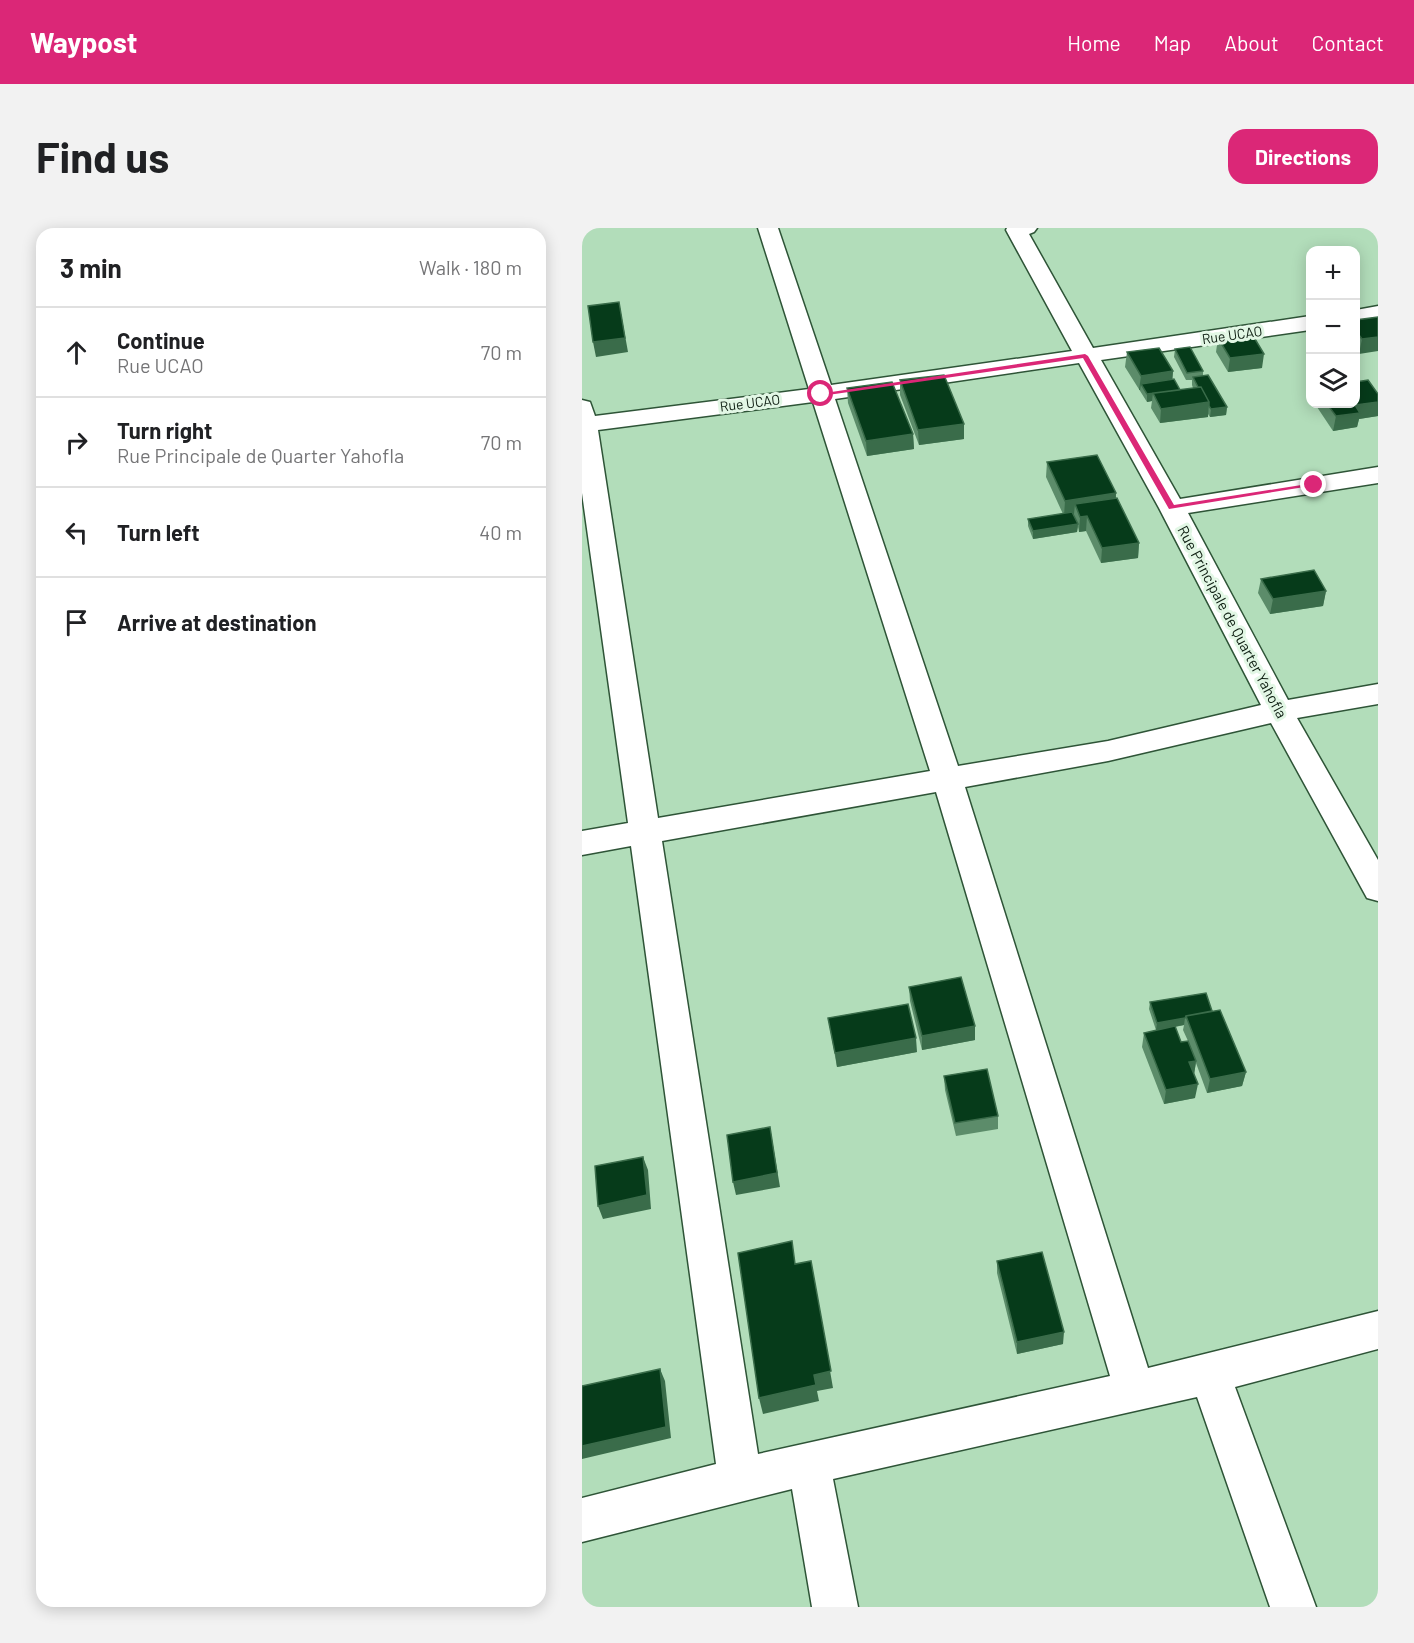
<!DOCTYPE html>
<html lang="en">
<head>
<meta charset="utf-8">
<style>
  body { margin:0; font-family:Barlow,sans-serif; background:#f2f2f2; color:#202124 }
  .controls { position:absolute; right:18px; top:18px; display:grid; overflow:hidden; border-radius:12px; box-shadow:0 3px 15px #0003 }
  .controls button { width:54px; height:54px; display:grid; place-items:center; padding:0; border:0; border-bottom:2px solid #e0e0e0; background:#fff; color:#202124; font:30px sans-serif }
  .stop { position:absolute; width:18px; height:18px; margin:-14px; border:4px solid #db2777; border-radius:50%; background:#fff }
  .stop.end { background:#db2777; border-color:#fff; box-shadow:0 2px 6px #0008 }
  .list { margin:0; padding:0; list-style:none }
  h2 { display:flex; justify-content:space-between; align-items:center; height:78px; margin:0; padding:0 24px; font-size:26px }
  h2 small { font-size:20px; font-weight:400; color:#757577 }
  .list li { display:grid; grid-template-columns:39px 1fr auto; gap:18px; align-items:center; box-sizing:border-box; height:90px; padding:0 24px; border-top:2px solid #e0e0e0 }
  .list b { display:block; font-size:22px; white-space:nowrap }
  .list p { margin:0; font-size:20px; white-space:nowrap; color:#757577 }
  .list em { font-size:20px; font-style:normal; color:#757577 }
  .icon { flex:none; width:33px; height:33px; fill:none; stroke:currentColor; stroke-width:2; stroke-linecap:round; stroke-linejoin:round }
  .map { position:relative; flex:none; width:796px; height:1379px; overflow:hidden; border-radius:18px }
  header { display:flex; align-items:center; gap:36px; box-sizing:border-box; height:84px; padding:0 30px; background:#db2777; color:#fff }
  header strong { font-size:28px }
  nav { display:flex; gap:33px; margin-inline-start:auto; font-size:21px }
  .intro { display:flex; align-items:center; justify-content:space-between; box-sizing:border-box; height:144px; padding:0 36px }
  h1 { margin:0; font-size:42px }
  .button { padding:15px 27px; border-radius:18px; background:#db2777; color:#fff; font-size:21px; font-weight:700 }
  main { display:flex; gap:36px; padding:0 36px }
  aside { flex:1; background:#fff; border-radius:18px; box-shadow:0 3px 15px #0003 }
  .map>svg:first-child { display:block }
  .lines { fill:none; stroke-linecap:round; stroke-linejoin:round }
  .minor-casing { stroke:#2e5437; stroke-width:3 }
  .minor { fill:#fff; fill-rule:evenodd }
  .wall { fill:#5c8c6a; fill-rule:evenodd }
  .shaded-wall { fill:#3a6c4a }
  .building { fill:#063b1a; stroke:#3a6c4a; stroke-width:1.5 }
  .route { fill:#db2777 }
  .labels { text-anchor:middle; stroke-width:6; stroke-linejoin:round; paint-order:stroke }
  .far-street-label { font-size:14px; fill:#0d1d11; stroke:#e2f7e5 }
  .street-label { font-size:15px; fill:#0d1d11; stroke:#e2f7e5 }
</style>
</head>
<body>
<header>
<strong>Waypost</strong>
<nav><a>Home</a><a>Map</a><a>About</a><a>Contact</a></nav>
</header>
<div class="intro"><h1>Find us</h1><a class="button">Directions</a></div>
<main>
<aside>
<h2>3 min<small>Walk · 180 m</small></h2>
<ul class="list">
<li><svg class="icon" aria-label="ahead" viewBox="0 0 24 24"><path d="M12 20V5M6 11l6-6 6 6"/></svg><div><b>Continue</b><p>Rue UCAO</p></div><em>70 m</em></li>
<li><svg class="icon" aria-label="right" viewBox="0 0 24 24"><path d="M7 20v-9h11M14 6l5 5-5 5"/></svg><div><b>Turn right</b><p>Rue Principale de Quarter Yahofla</p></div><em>70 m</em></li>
<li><svg class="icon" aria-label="left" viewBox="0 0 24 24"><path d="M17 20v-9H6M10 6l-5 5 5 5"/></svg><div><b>Turn left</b></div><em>40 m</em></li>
<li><svg class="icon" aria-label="arrive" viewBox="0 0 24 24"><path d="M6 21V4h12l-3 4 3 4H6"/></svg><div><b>Arrive at destination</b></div></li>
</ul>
</aside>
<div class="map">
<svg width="796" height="1379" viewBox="0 0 796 1379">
  <rect width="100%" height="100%" fill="#b2ddba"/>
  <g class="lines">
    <defs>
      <path id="minor" d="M176 0H196L249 157 490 123 424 2 425 0H455L452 4 447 6 511 120 728 88V102L519 132 598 271 796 239V255L606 285 706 472 796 456V476L715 490 796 632V673L785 670 689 495 526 533 383 559 566 1140 796 1083V1121L653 1159 734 1379H688L615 1169 251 1251 276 1379H230L210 1261 0 1314V1270L134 1236 49 618 0 627V603L46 595 0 265V172L8 174 13 188 227 161ZM497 135 577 280 679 477 526 513 376 538 253 171ZM231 174 348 543 76 590 16 202ZM354 564 528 1148 176 1226 80 613Z
        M796 78V92L774 96V82Z"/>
    </defs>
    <use href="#minor" class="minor-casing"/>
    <use href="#minor" class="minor"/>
  </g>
  <path class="wall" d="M796 89 777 126 774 121V92Z
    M636 110 680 140 646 144 634 124Z
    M593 121 621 143V148L645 179 644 187 628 189 626 186V189L578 195 569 180 570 173 565 174 543 139 545 124 591 143 590 151 598 162 611 160 610 157V152H604L592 129Z
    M318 152 382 196V211L337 217 318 167Z
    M265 160 331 206 332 221 285 228 266 175Z
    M733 176H774L796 188 777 191 775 199 751 203Z
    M465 234 534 265V270L557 315 556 330 519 335 504 303 497 304 496 299 495 304 451 311 446 298V291L481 286 464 249Z
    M679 351 744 363 741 378 688 386 676 365Z
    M327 759 393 798V812L340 822 328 773Z
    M568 774 630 783 664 844 660 858 625 865 614 835 612 846 613 870 582 876 560 819 562 805 574 802 567 781ZM602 797 601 802 606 813 599 814 593 799Z
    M246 790 335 824 255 839Z
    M362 848 416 888V901L374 908 363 862Z
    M415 1033 481 1116 435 1126 415 1045Z"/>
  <path class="shaded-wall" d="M37 74 46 124 14 129 11 114Z
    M796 109V123L777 126 780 111Z
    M682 126 680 140 646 144 648 130Z
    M591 143 590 158 559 156 558 162H557L559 148Z
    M571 165 570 173 565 174V166Z
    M627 174 626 189 578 195 579 181Z
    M796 174V188L777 191 775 199 751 203 754 188 773 177Z
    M645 179 644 187 628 189 629 181Z
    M382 196V211L337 217 336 202Z
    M331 206 332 221 285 228 284 213Z
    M534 265 533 280 493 276 492 286 482 288 483 273Z
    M505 288 504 303 497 304 498 289Z
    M496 296 495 304 451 311V303Z
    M557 315 556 330 519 335 520 320Z
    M744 363 741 378 688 386 691 371Z
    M603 790 602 797 574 802 575 795Z
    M393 798V812L340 822V808Z
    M334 810 335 824 255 839 253 825Z
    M614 833 612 847 607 834Z
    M664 844 660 858 625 865 628 851Z
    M616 856 613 870 582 876 584 862Z
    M188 899 198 959 154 967 151 954Z
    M61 929 66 942 69 981 21 991 16 978Z
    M229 1033 251 1160 235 1163 237 1173 181 1186 177 1170 232 1147Z
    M482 1104 481 1116 435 1126V1114Z
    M78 1141 83 1153 89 1210 0 1231V1218Z"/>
  <path class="building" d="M37 74 43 110 11 114 6 78Z
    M796 89V109L780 111 774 103V92Z
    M670 106 682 126 648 130 636 110Z
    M608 119 621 143 605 145 593 121Z
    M577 120 591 143 559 148 545 124Z
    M362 147 382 196 336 202 318 152Z
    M626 147 645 179 629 181 627 178V174L619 159H616L611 149Z
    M592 151 598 162 565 166 559 156Z
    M786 152 796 166V174L773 177 778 185 754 188 745 176H774V154Z
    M310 154 331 206 284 213 265 160Z
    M619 159 627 174 579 181 571 165Z
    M515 227 534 265 483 273 465 234Z
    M535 270 557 315 520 320 505 288 498 289 493 276Z
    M490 284 496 296 451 303 446 291Z
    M732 342 744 363 691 371 679 351Z
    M379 749 393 798 340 808 327 759Z
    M624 765 630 783 604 788 603 790 575 795 568 774Z
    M326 776 334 810 253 825 246 790Z
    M638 782 664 844 628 851 604 788Z
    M593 798 599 814 606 813 614 833 607 834 616 856 584 862 562 805Z
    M405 841 416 888 373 895 362 848Z
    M188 899 195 945 151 954 145 907Z
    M61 929 65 967 16 978 13 938Z
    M210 1013 213 1036 229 1033 249 1143 232 1147 234 1157 177 1170 156 1025Z
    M460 1024 482 1104 435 1114 415 1033Z
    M78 1141 84 1199 0 1218V1158Z"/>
  <path class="route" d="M503 126 506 128 592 277 732 255 735 257 587 281 501 130 239 168 236 166Z"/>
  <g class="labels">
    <g class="far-street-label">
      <text transform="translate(650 107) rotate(-8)" y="5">Rue UCAO</text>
      <text transform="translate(168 175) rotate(-7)" y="5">Rue UCAO</text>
    </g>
    <g class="street-label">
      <text transform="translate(650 394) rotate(62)" y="5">Rue Principale de Quarter Yahofla</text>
    </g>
  </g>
</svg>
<div class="controls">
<button>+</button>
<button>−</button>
<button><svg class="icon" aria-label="layers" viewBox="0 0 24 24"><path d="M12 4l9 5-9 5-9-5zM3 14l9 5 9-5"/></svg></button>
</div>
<div class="stop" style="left:239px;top:166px"></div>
<div class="stop end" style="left:732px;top:257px"></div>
</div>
</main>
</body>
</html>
